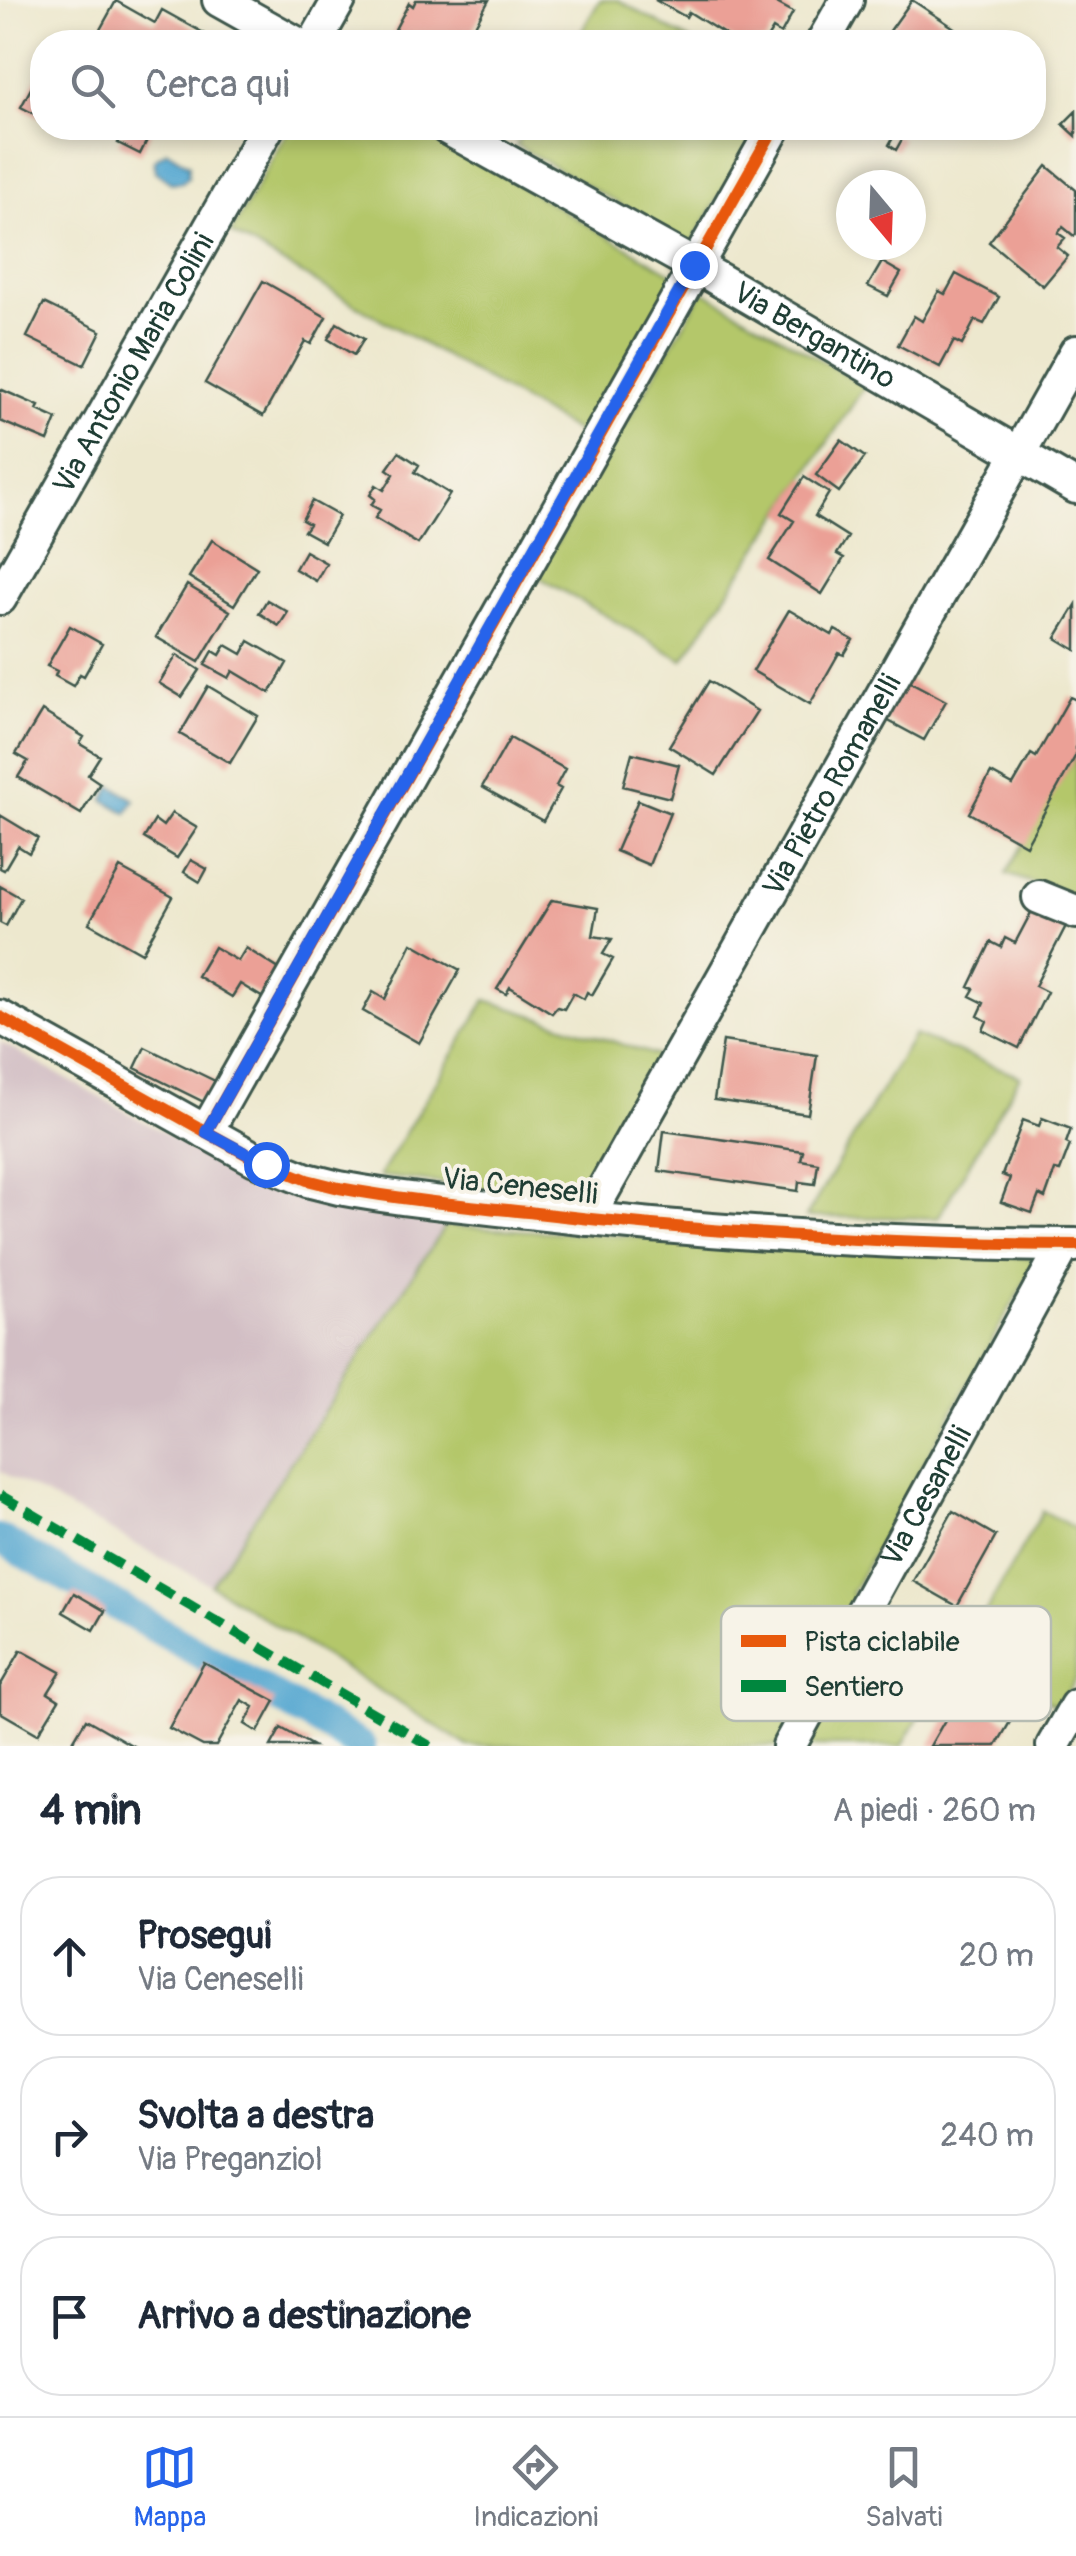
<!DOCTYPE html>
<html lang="it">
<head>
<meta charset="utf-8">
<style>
  body { margin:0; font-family:Pangolin,sans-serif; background:#f6f6f7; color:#1f2937 }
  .compass { position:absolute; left:836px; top:170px; width:90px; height:90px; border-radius:50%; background:#fff; box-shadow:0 5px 15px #0003; rotate:161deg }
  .stop { position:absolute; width:30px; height:30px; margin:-22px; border:8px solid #2563eb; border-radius:50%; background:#fff }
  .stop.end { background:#2563eb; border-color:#fff; box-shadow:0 2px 10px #0008 }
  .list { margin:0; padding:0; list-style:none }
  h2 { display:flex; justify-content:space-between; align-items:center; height:130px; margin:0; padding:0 40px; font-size:42px }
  h2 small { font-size:32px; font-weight:400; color:#747a83 }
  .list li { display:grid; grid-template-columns:65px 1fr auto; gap:30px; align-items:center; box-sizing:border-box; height:160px; margin:0 20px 20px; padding:0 20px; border:2px solid #e0e1e3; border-radius:40px }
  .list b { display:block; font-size:38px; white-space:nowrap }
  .list p { margin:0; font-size:32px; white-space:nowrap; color:#747a83 }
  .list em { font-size:32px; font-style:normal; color:#747a83 }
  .icon { flex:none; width:55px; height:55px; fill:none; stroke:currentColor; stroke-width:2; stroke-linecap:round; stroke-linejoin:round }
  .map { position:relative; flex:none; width:1076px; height:1746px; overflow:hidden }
  .search { position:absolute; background:#fff; box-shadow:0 5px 15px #0003; left:30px; right:30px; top:30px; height:110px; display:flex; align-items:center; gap:25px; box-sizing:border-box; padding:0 35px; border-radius:40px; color:#747a83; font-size:38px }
  .sheet { height:670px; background:#fff }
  nav { display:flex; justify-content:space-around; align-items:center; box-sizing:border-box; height:140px; border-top:2px solid #e0e1e3; background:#fff; font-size:28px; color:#747a83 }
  nav a { display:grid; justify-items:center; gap:5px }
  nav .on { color:#2563eb }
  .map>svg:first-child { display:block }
  .industrial { fill:#d2bec4 }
  .green { fill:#b4c76b; stroke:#6a8250; stroke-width:2.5 }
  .water { fill:#56a8d1; stroke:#3a7282; stroke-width:2.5 }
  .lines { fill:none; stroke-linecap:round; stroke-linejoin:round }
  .canal { stroke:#56a8d1; stroke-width:30 }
  .building { fill:#eba096 }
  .street-casing { stroke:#3e574b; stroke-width:38 }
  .street { stroke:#fff; stroke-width:32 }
  .quiet { stroke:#00873e; stroke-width:10; stroke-dasharray:20 10; stroke-linecap:butt }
  .cycleway-casing { stroke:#f7f3e8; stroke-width:19 }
  .cycleway { stroke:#e8590c; stroke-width:12 }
  .route { stroke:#2563eb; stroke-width:12 }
  .labels { text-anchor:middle; stroke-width:8; stroke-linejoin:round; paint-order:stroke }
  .street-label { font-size:30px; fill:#1f3d34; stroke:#f7f3e8 }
  .key { fill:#f7f3e8; stroke:#b6bcb2; stroke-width:2.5 }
  .key-label { font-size:28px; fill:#1f3d34 }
</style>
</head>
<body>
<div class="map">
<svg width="1076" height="1746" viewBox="0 0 1076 1746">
  <rect width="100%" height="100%" fill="#f7f3e8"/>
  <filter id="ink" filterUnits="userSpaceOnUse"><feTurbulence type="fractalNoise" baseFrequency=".01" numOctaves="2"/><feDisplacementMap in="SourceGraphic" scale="20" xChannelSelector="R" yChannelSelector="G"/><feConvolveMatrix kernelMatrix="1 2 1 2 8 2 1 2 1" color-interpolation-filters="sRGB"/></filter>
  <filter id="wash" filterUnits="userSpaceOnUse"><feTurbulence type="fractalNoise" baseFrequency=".0048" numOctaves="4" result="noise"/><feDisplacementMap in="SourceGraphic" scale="40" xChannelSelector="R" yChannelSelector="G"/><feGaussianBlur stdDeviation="2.25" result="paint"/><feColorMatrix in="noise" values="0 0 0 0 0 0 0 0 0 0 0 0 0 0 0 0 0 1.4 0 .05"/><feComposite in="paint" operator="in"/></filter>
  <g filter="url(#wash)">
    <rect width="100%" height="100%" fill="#ede8ce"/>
    <path class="industrial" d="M0 1042 269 1191 445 1226 211 1585 0 1471Z"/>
    <path class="green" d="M600 0H618L692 42H575Z
      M289 128H421L678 277 584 436 231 233Z
      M526 128H759L691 245 516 145Z
      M703 291 865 386 683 660 537 576Z
      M1076 754V898L1006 874Z
      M486 1000 658 1056 578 1199 379 1176Z
      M914 1035 1020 1076 938 1218 806 1217Z
      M445 1226 1038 1258 851 1594 957 1653 902 1746H468L211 1585Z
      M1043 1511 1076 1529V1678L1058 1707 962 1653Z"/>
    <path class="water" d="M167 151 189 165 188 177 182 182 171 183 156 172 154 160Z
      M112 786 135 800 127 813 104 800Z"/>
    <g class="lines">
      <path class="canal" d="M0 1539 361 1746"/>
    </g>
    <g id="blocks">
      <path class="building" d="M416 0H489L466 42H402L391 37 409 3 413 6Z
        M655 0H771L793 12 781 34 773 29 765 42H737L689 12 686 17Z
        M912 0 968 37 964 42H882Z
        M116 1 155 23 162 10 220 42H107L96 37Z
        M519 32 538 42H513Z
        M42 68V118L21 107Z
        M1076 111V136L1063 124Z
        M126 128H142L151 132 140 154 118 143Z
        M895 134 902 139 896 150 889 145Z
        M1047 166 1076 190V234L1074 236 1063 227 1058 233 1065 238 1057 247 1068 256 1043 286 989 242Z
        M882 262 901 273 888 296 868 286Z
        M956 274 999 297 984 324 975 320 962 345 954 341 940 367 898 345 914 316 922 321 939 291 945 294Z
        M263 281 326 317 311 344 305 341 263 416 205 383Z
        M44 303 101 331 84 365 27 337Z
        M337 323 364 339 354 355 328 339Z
        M0 389 39 406 37 410 57 419 48 441 0 421Z
        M841 440 865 457 839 492 816 475Z
        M399 452 419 465 415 472 450 494 418 544 375 518 380 510 371 505 375 499 370 495 376 485 384 490 394 474 387 469Z
        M804 477 829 493 815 516 848 537 837 554 844 558 822 594 769 560 794 521 781 513Z
        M312 501 339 516 324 542 304 531 309 524 302 520Z
        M212 540 257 568 234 605 189 577Z
        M305 551 326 563 316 581 295 569Z
        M187 585 230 611 199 662 156 637Z
        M267 600 288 612 279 626 259 613Z
        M1076 605V650L1056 638Z
        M789 610 832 635 835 630 853 640 844 655 839 653 810 704 753 671Z
        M70 626 102 644 84 676 80 674 73 686 55 676 57 671 47 666Z
        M249 641 287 663 270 693 233 671 229 678 205 665 213 651 220 655 226 645 242 654Z
        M177 655 200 670 182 697 159 683Z
        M905 679 946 701 924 740 883 718Z
        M709 681 757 711 716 775 669 746Z
        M208 686 258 716 230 763 180 734Z
        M1070 697 1076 700V755L1026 845 969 813 991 773 1013 785 1031 754 1036 757Z
        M42 711 84 737 80 744 100 756 88 775 100 783 81 814 18 777 28 761 16 754Z
        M510 738 565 769 556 786 561 789 543 821 482 787Z
        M632 753 679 765 670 798 623 786Z
        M638 800 670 813 649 865 616 851Z
        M172 813 197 828 177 858 144 838 155 820 163 826Z
        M0 815 38 838 29 853 18 846 4 870 0 868Z
        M191 860 207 869 200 882 184 872Z
        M120 868 173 897 142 953 89 923Z
        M0 886 21 898 6 926 0 923Z
        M552 900 598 908 593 936 612 939 603 954 613 959 592 995 587 992 584 999 573 993 564 1009 557 1007 552 1013 510 987 506 994 497 989Z
        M1034 907 1067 924 1035 986 1047 992 1019 1048 983 1030 987 1021 978 1016 984 1003 970 996 974 989 969 987 991 942 1001 947 1005 938 1015 943Z
        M412 943 460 970 419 1043 363 1011 373 992 385 999Z
        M214 947 238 961 246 948 282 971 265 999 240 984 232 997 197 976Z
        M723 1041 817 1055 808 1114 714 1100Z
        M145 1047 215 1081 204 1102 135 1068Z
        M1042 1118 1071 1129 1066 1143 1070 1145 1060 1171 1055 1170 1045 1198 1039 1195 1032 1213 1001 1202 1010 1178 1002 1175 1023 1120 1039 1126Z
        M664 1131 803 1151 801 1160 818 1163 815 1184 799 1182 798 1191 659 1171Z
        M953 1511 996 1536 957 1606 913 1581Z
        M74 1593 105 1611 94 1630 63 1612Z
        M21 1650 61 1672 48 1693 59 1700 38 1734 0 1712V1686Z
        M204 1663 275 1701 258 1732 245 1724 254 1707 242 1700 216 1746H203L169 1728Z
        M960 1694 1010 1722 996 1746H930Z
        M86 1719 133 1746H70Z
        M281 1728 313 1746H271Z"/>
    </g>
  </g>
  <g filter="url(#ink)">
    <use href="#blocks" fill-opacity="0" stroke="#3e574b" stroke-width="2.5"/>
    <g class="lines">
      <defs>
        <g id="street">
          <path d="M219 0 294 42"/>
          <path d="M315 42 339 0"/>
          <path d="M823 42 847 0"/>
          <path id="s1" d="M447 128 694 265 1076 487"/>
          <path id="s2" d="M0 598 267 128"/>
          <path d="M1039 897 1076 912"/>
          <path d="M0 1017 255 1159 307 1180 339 1188C404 1200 470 1206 536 1213 716 1234 895 1244 1076 1245"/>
          <path d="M206 1132 774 128"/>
          <path id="s3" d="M587 1219 1076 352"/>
          <path id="s4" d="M789 1746 1064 1245"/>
          <path d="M1053 1746 1076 1706"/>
        </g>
      </defs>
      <use href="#street" class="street-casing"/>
      <use href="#street" class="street"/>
      <path class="quiet" d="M0 1495 430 1746"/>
      <defs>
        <path id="cycleway" d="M0 1017 255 1159 307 1180 339 1188C404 1200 470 1206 536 1213 716 1234 895 1244 1076 1245
          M206 1132 774 128"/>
      </defs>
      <use href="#cycleway" class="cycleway-casing"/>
      <use href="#cycleway" class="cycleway"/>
    </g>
  </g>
  <g class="lines" filter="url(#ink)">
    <path class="route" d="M266 1164 206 1132 694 265"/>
  </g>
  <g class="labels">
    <g class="street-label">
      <text dy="10" stroke="none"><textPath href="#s1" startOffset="422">Via Bergantino</textPath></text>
      <text dy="10" stroke="none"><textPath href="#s2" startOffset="270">Via Antonio Maria Colini</textPath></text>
      <text dy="10" stroke="none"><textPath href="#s3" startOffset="498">Via Pietro Romanelli</textPath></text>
      <text transform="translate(520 1186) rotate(6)" y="10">Via Ceneselli</text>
      <text dy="10" stroke="none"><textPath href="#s4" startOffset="285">Via Cesanelli</textPath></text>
    </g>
  </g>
  <rect x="721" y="1606" width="330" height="115" rx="15" class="key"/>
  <rect x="741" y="1635" width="45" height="12" fill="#e8590c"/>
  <rect x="741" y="1680" width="45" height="12" fill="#00873e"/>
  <g class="key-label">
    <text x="804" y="1651">Pista ciclabile</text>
    <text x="804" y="1696">Sentiero</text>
  </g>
</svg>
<svg class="compass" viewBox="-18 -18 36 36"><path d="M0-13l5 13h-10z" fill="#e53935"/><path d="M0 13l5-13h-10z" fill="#747a83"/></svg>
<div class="stop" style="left:266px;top:1164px"></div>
<div class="stop end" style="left:694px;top:265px"></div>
<div class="search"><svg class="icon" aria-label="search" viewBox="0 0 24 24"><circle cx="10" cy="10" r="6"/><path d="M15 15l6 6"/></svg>Cerca qui</div>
</div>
<section class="sheet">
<h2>4 min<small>A piedi · 260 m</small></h2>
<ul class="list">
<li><svg class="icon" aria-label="ahead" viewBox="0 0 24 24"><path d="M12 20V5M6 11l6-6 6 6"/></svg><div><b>Prosegui</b><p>Via Ceneselli</p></div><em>20 m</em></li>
<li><svg class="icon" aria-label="right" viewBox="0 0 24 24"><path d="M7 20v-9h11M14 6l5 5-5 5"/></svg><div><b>Svolta a destra</b><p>Via Preganziol</p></div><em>240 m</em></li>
<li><svg class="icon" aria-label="arrive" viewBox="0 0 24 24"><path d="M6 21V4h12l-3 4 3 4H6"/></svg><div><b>Arrivo a destinazione</b></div></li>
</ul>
</section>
<nav>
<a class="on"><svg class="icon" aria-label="map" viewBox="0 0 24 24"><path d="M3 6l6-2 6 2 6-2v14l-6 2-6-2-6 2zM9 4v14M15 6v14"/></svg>Mappa</a>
<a><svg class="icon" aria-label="directions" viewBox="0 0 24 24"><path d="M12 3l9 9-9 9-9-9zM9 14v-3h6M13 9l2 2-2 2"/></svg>Indicazioni</a>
<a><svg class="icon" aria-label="saved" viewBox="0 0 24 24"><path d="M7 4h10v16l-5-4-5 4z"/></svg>Salvati</a>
</nav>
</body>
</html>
